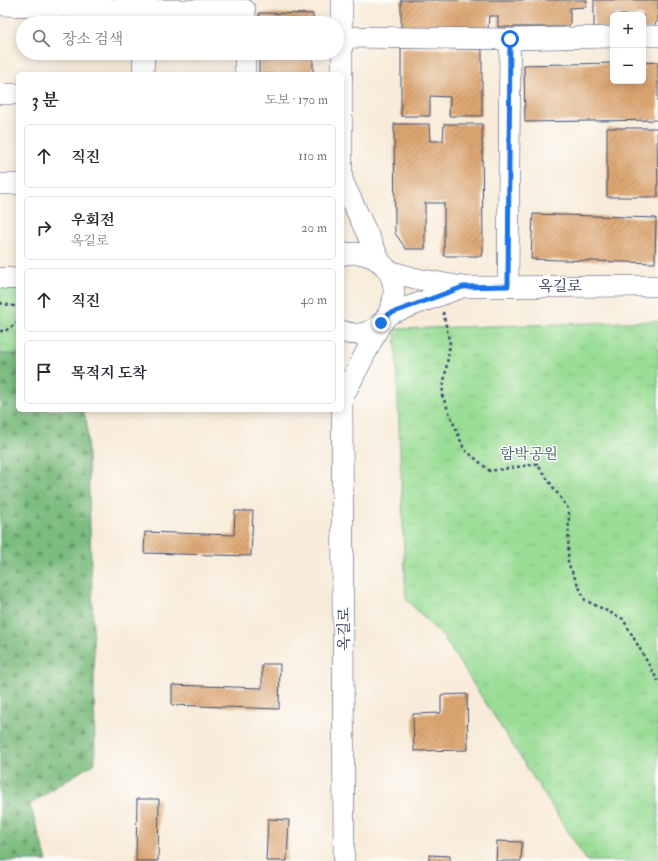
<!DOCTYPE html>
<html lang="ko">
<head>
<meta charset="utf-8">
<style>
  body { margin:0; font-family:"IM FELL Double Pica","Noto Serif KR",serif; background:#f7f7f7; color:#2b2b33 }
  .controls { position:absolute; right:12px; top:12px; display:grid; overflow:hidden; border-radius:6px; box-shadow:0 2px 10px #0003 }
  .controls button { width:36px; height:36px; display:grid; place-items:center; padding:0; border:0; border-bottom:1px solid #e1e1e2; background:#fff; color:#2b2b33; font:20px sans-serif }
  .stop { position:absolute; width:12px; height:12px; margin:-9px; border:3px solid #1a73e8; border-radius:50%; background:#fff }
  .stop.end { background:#1a73e8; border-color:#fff; box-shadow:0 1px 4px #0008 }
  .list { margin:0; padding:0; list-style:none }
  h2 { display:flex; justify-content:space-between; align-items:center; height:52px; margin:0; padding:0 16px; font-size:17px }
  h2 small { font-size:13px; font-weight:400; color:#7c7c81 }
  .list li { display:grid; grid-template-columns:26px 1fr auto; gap:12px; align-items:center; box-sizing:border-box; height:64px; margin:0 8px 8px; padding:0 8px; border:1px solid #e1e1e2; border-radius:6px }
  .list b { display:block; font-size:15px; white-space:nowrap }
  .list p { margin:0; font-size:13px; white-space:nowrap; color:#7c7c81 }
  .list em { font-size:13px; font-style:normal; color:#7c7c81 }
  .icon { flex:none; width:22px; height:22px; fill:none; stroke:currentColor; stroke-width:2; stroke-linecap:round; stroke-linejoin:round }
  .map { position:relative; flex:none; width:658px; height:861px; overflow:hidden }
  .search { position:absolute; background:#fff; box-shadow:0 2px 10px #0003; left:16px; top:16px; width:328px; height:44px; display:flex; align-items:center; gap:10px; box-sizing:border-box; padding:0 14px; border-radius:22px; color:#7c7c81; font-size:15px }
  .panel { position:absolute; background:#fff; box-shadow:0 2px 10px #0003; left:16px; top:72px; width:328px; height:340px; border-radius:6px }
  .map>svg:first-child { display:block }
  .forest { fill:url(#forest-firs); stroke:#4b766e }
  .park { fill:url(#park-tufts); stroke:#5a867a }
  .building { fill:url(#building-hatch) }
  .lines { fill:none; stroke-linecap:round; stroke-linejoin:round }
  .minor-casing { stroke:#3c4b70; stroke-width:22 }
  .path { stroke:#3c4b70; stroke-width:2.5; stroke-dasharray:3 3; stroke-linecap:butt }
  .minor { stroke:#fff; stroke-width:21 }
  .route { stroke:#1a73e8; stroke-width:5 }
  .labels { text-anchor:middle; stroke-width:3; stroke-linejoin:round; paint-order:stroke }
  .street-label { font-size:15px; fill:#1b2f5e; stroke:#fdfcf7 }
  .park-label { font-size:15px; fill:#3b5a6c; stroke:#fdfcf7 }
</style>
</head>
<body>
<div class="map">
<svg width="658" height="861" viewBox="0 0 658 861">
  <defs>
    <pattern id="forest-firs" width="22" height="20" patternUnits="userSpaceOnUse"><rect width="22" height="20" fill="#7bbc7e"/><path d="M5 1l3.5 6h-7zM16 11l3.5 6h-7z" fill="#64996a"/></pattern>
    <pattern id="park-tufts" width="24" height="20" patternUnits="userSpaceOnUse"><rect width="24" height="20" fill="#9add95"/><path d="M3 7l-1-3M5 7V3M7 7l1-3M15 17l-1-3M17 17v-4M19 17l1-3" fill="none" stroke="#84be83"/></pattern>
    <pattern id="building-hatch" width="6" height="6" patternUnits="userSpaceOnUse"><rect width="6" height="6" fill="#dea772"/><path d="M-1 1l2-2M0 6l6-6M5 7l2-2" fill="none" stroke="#b38861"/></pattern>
  </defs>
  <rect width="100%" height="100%" fill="#fdfcf7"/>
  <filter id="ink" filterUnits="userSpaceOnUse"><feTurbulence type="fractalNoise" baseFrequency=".025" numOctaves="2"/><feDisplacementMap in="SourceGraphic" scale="8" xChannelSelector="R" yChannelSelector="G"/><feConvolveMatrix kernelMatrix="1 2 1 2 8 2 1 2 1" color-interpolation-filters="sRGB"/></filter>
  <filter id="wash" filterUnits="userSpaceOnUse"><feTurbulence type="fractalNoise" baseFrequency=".012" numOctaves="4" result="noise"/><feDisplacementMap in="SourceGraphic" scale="16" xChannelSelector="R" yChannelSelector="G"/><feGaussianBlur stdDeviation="0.9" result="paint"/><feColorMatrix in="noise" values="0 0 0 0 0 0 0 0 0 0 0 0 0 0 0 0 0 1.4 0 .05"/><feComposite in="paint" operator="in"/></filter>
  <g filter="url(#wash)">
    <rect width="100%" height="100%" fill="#f8ebd9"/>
    <path class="forest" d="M0 354H18V410H83L87 423 94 660 95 763 55 787 30 805 47 861H0Z"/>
    <path class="park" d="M0 286 18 288V354H0Z
      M658 321V861H587L444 638 406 599 395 329Z"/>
    <g id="blocks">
      <path class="building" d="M401 0H587L586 7 570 8V24L567 27H498V16H489L488 29 401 28Z
        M594 0H658V21L650 29H643V15H613V29H594Z
        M259 13 313 14V23H259Z
        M401 48 482 49V116H449L450 97 430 96V116H401Z
        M259 53H313V74H259Z
        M658 62V120L525 122 524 65 613 63V81H643V63Z
        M394 124H429L430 141H443L444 124H482L483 253 482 256H444V203H425V249H406L395 233Z
        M607 128H657L658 197H607Z
        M533 214 656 218 655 263 531 259Z
        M235 511H253L251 556 144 553 145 532 234 535Z
        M262 664H280L279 709 172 705V685L262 688Z
        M467 694 468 750 414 751 413 714 441 713V695Z
        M137 799H159L158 861H136Z
        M268 819 289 820 287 861H266Z
        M497 841 522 842 521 861H496Z
        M429 855 450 856V861H429Z"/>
    </g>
  </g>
  <g filter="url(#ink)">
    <use href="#blocks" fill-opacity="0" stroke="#3c4b70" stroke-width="1"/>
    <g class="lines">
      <defs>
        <path id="minor" d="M342 0V74
          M0 5 146 10H245V23
          M643 36H658
          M342 37 510 39
          M245 53V74
          M143 74 144 53
          M342 81V183
          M0 94H18
          M342 180 380 261
          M0 184H18
          M342 255C352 252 363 253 372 257 417 280 386 349 342 331
          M389 271 418 279 463 287 658 286
          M0 278 18 279
          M508 286 510 39 613 37
          M389 314 460 288
          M342 392 344 861
          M343 397 381 323"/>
      </defs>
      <use href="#minor" class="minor-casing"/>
      <path class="path" d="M0 303 18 307
        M443 312 450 344 442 395 464 449 490 471 537 464 569 510 568 563 585 600 623 619 658 681
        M0 331H5L18 322"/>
      <use href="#minor" class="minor"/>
    </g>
  </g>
  <g class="lines" filter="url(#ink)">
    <path class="route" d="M381 323 389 314 463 287 508 286 510 39"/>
  </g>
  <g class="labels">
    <g class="street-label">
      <text x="560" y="291">옥길로</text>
      <text transform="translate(344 629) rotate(-90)" y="5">옥길로</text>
    </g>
    <g class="park-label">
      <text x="529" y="459">함박공원</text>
    </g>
  </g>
</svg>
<div class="controls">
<button>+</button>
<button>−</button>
</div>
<div class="stop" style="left:510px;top:39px"></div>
<div class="stop end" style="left:381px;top:323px"></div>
<div class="search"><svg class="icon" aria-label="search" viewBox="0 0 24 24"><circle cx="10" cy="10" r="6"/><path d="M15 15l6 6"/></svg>장소 검색</div>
<section class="panel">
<h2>3 분<small>도보 · 170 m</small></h2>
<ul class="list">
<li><svg class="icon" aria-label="ahead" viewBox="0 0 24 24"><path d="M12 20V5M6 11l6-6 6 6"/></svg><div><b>직진</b></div><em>110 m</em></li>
<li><svg class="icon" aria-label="right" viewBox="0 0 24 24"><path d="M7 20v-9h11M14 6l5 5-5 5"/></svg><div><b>우회전</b><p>옥길로</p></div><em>20 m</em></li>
<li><svg class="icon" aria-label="ahead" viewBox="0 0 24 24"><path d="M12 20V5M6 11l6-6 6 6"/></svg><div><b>직진</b></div><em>40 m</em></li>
<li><svg class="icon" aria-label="arrive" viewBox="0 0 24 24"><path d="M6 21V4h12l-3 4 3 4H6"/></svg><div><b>목적지 도착</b></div></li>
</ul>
</section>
</div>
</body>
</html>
